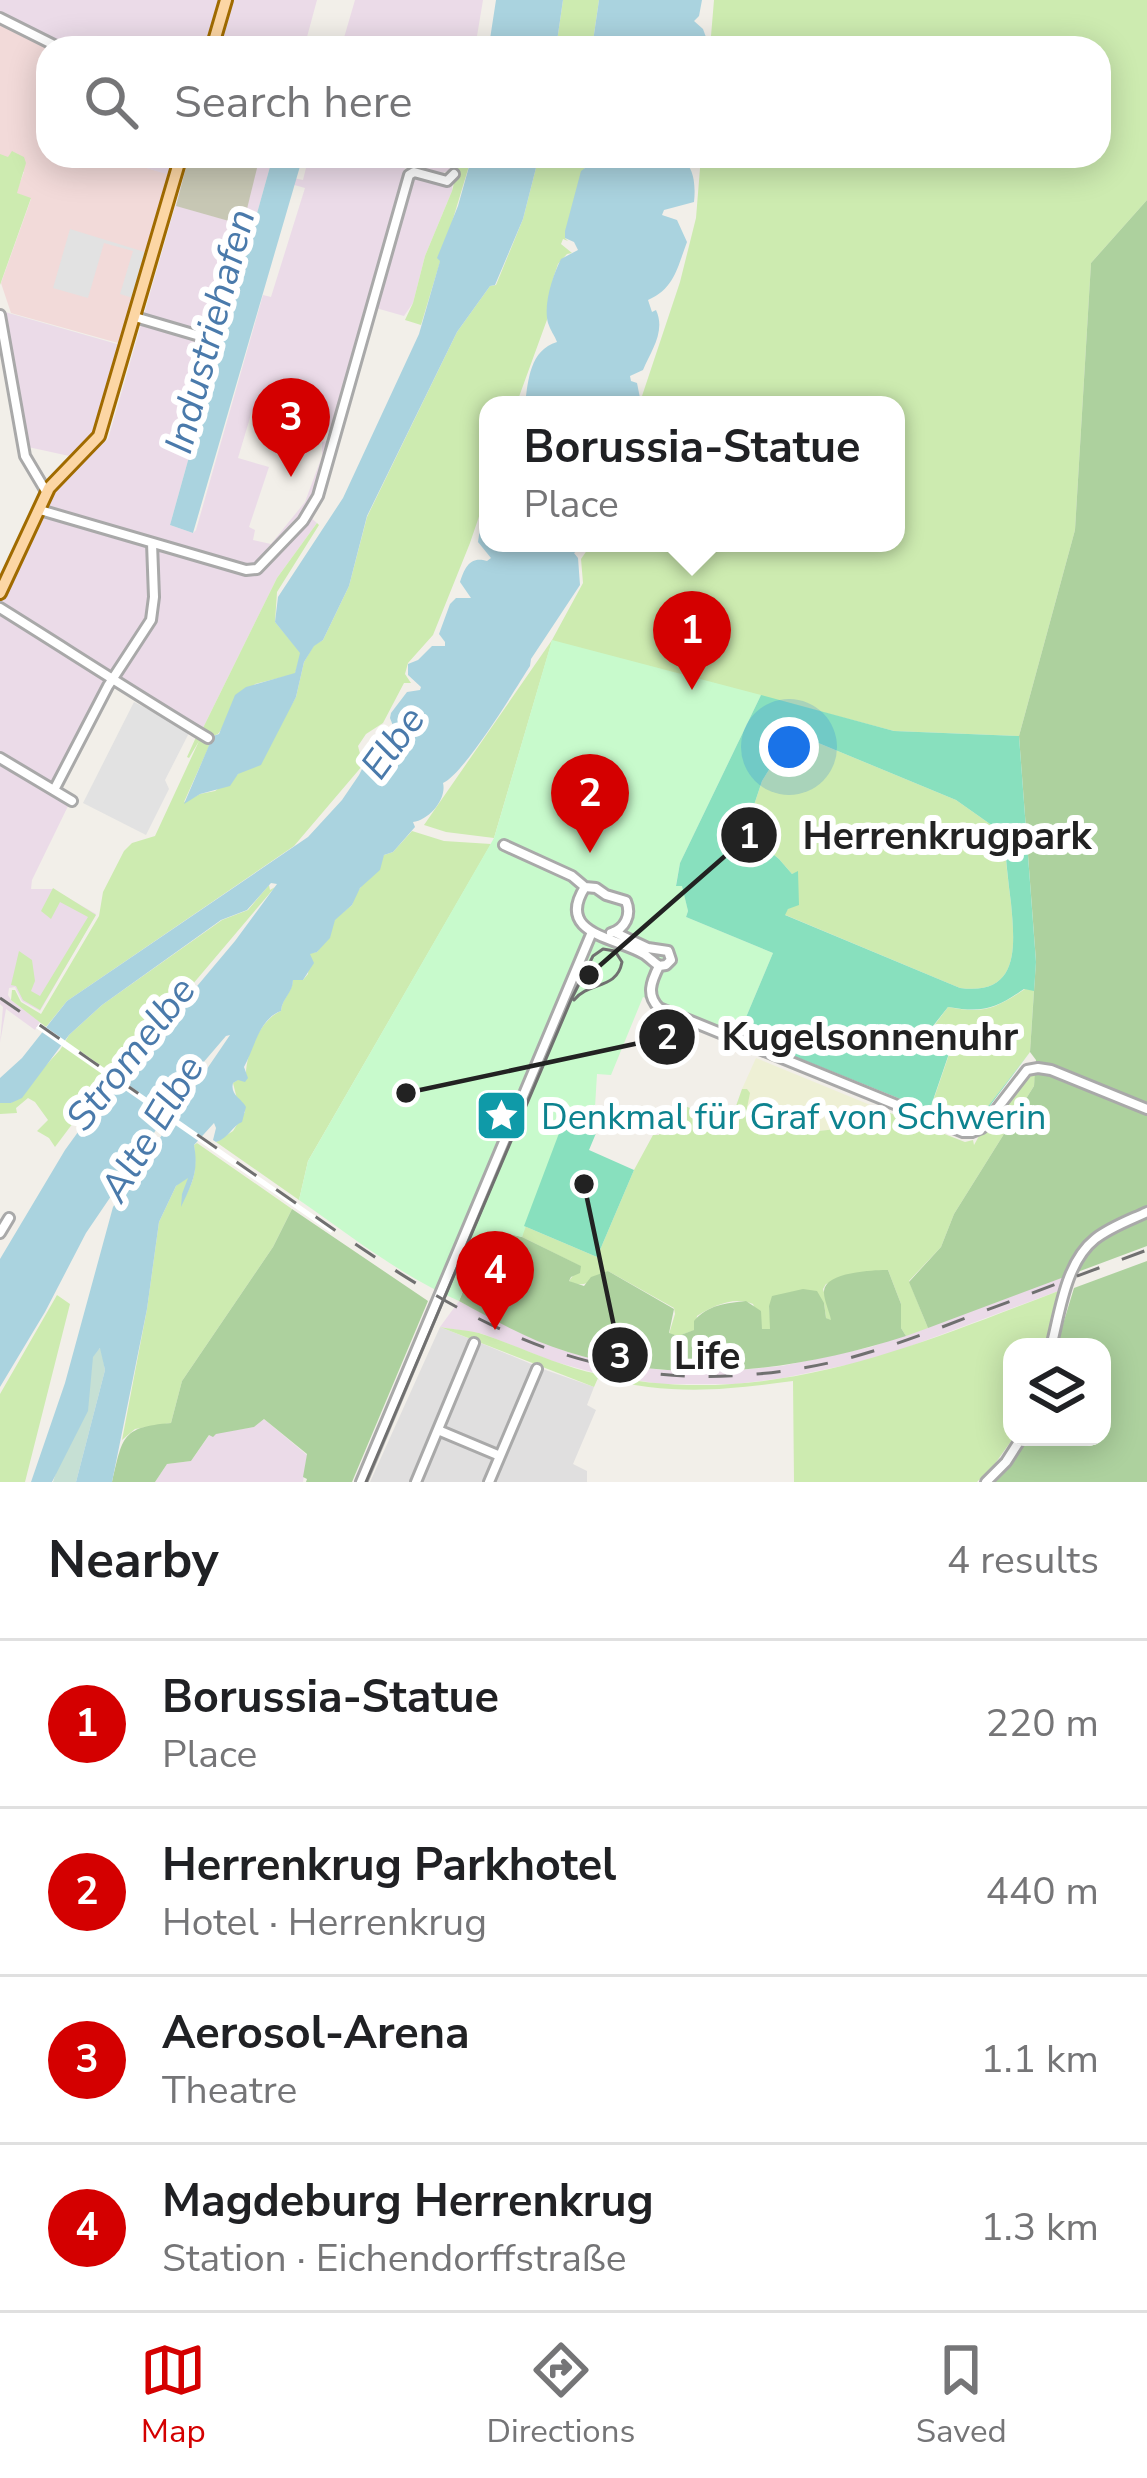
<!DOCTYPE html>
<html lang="en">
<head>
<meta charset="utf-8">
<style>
  body { margin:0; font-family:"Nunito Sans",sans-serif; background:#f6f6f6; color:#202124 }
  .controls { position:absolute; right:36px; bottom:36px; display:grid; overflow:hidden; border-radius:24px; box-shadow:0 6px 30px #0003 }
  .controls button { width:108px; height:108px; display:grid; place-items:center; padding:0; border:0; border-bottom:3px solid #e0e0e0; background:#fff; color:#202124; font:60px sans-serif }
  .you { position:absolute; left:789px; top:747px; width:42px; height:42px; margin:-30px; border:9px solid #fff; border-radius:50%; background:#1a73e8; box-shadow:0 0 0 18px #1a73e833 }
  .badge { display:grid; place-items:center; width:78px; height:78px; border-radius:50%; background:#d40000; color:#fff; font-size:39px; font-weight:700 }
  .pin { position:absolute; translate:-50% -99px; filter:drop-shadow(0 3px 6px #0008) }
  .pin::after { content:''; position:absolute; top:63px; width:42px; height:36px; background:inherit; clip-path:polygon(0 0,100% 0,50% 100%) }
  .popup { position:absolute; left:479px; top:396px; width:426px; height:156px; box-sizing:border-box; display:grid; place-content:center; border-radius:24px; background:#fff; filter:drop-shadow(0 3px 9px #0005); font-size:39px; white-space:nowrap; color:#757577 }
  .popup b { font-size:45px; color:#202124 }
  .popup::after { content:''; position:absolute; left:50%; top:100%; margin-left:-24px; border:24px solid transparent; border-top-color:#fff }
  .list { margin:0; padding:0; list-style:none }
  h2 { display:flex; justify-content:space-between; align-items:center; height:156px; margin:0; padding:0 48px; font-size:51px }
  h2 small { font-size:39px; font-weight:400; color:#757577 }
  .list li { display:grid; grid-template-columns:78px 1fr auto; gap:36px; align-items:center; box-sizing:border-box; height:168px; padding:0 48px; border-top:3px solid #e0e0e0 }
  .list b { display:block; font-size:45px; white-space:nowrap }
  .list p { margin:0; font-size:39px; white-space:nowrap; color:#757577 }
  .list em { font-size:39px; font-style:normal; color:#757577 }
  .icon { flex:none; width:66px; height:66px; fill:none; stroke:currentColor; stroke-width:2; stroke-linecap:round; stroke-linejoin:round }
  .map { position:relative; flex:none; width:1147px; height:1482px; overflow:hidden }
  .search { position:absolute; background:#fff; box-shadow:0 6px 30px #0003; left:36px; right:36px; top:36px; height:132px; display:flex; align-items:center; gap:30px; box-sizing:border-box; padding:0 42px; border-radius:36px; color:#757577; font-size:45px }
  .sheet { height:828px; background:#fff }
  nav { display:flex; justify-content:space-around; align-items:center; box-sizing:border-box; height:168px; border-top:3px solid #e0e0e0; background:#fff; font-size:33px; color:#757577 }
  nav a { display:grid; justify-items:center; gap:6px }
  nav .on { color:#d40000 }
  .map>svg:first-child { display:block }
  .residential { fill:#e0dfdf }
  .commercial { fill:#f2dad9 }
  .industrial { fill:#ebdbe8; fill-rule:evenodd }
  .construction { fill:#c7c7b4 }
  .farmland { fill:#eef0d5 }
  .grass { fill:#cdebb0 }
  .forest { fill:#add19e }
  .wetland { fill:#c6e0d4 }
  .park { fill:#c8facc }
  .pitch { fill:#88e0be; fill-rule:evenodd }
  .parking { fill:#e2e2e2 }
  .water { fill:#aad3df }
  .pier { fill:#fff }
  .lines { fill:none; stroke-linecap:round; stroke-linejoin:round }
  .minor-casing { stroke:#a9a9a9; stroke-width:14 }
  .major-casing { stroke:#a06b00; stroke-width:16 }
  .minor { stroke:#fff; stroke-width:8 }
  .major { stroke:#fcd6a4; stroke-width:10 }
  .tram { stroke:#707070; stroke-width:3 }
  .rail { stroke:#707070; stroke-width:3; stroke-dasharray:24 24; stroke-linecap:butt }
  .labels { text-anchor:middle; stroke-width:12; stroke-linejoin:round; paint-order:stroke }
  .culture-label { font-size:36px; fill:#0d838f; stroke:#fff; text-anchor:start }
  .water-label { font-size:39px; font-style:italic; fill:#4a7aab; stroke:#fff }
  .leader { fill:none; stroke:#222; stroke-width:4.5 }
  .callout-dot { fill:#222; stroke:#fff; stroke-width:4.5 }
  .mark-label { font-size:36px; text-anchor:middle; font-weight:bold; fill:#fff }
  .callout-label { font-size:39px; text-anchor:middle; font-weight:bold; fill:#222; stroke:#fff; stroke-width:12; stroke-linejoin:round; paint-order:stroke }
</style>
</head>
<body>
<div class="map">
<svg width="1147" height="1482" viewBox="0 0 1147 1482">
  <rect width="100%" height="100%" fill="#f2efe9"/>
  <path class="residential" d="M440 1327 473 1340 413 1482H370Z
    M476 1341 536 1366 500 1453 441 1429Z
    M540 1368 594 1387 587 1405 596 1410 573 1464 587 1471V1482H492Z
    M439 1433 496 1456 488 1482H418Z"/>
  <path class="commercial" d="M0 23 51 48H48V156H117V159L171 175 125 345 11 313 1 283 31 199 16 193 24 172 0 163Z"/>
  <path class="industrial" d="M0 0H317L304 48H71L0 15Z
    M355 0H483L475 48H341Z
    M117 156H273L170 525 193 533 196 530 263 295 271 297 305 188 291 184 293 178 303 180 309 156H457L452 169 438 175 405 168 366 323 315 495 304 512 317 523 277 578 202 730 132 689 111 673 51 785 0 754V603L56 486 108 439 183 179 116 159ZM252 411 329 432 327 441 322 442V456L305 502 271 544 253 540 255 530 249 527 269 467 238 458Z
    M419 176 452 185V191L425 256 413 303 404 316 376 308 412 177Z
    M5 312 124 346 104 418 74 457 28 447Z
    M0 760 70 802 32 880 31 889H53L96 914 40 1011 22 1001 15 987 9 988 8 995 11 1000 40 1022 35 1030 6 1009 0 1043 3 1007 0 1004Z
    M1064 1276 1061 1290 876 1359 783 1378 736 1384H660L599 1374 552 1361 483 1334 440 1327 459 1301 518 1332 568 1352 600 1360 662 1370H738L782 1366 871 1347Z
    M264 1419 307 1455 303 1482H155L167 1464 191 1461 210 1434 254 1427Z"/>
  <path class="construction" d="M189 156H260L243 225 176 206Z"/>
  <path class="farmland" d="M756 1058 880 1109 877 1116 836 1129 793 1134 777 1118 747 1108V1089H742Z"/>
  <path class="grass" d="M563 0H599L592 48H556Z
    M714 0H1147V200L1091 263 1075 530 1019 736 894 731 552 641 494 838 446 832 424 825 552 640 583 583 581 559 592 543H896V405H639L680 282 696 218 701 156H1099V48H710Z
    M12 151 24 157 26 163 17 193 31 198 0 285V154L8 157Z
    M461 156H472L421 325 405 320 413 303 425 256 452 191Z
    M539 156H583L589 163 585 166 565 238 568 241 563 239 561 244 572 253 567 254 558 264 553 279 548 317 516 405H488V490L470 543 433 635 408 663 405 674 411 683H404L383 723 366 734 358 746 363 765 294 846 67 1001 46 1027 11 1000 12 990H15L21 1002 41 1014 99 916 103 892 124 851 132 843 155 836 199 741 189 758 187 757 197 735 211 742 184 802 200 794 215 791 238 774 285 716 296 697 304 662 314 645 323 640 349 586 367 517 457 332 490 286 496 285 523 219Z
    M317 523 319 525 277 592 275 622 301 653 295 674 255 684 218 734 213 736 202 730 277 578Z
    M807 742H816L956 800 1000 831 1004 838C1006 860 1008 882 1011 903 1015 946 1020 996 960 988L783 914 788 909 797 873 792 874 779 859 757 841 749 820 762 781 775 760 784 752Z
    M412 831 444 841 491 844 308 1161 299 1200 216 1142 233 1131 245 1112 237 1099 233 1083 246 1074C246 1053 261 1019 281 1011 282 998 292 993 293 980H303L308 974 310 953 317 952 322 945 335 919 352 905 355 895 384 855 393 852Z
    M269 885 270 890 275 887 109 1083 103 1081 90 1106 85 1107 55 1147 49 1138 37 1131 48 1120 35 1102 28 1098 16 1108 17 1113 0 1114V1103H11L60 1050 69 1035 102 1005 222 920 248 910Z
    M53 888 96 915 40 1010 23 1000 16 986 11 985 19 951 32 960 35 981 31 991 40 996 88 917 60 902 51 919 41 911Z
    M1025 989 1034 990 1030 1052 976 1122 965 1125 931 1107 955 1037 933 1027 948 1007C984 1014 995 1009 1025 989Z
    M1036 1070 1034 1086 954 1214 941 1247 909 1281 928 1328 906 1336 901 1328V1304L888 1270 826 1284 823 1289 832 1321 826 1318 824 1303 790 1292 769 1306 771 1329H762L753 1304C735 1296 714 1305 697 1316L695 1330 678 1336 669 1334 675 1314 674 1308 608 1271C595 1279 584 1290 569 1281L580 1266 522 1237 524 1226 597 1257 634 1170 653 1135H659L674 1102 730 1123 742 1089H747L750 1093 747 1108 777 1118 793 1134 836 1129 873 1119 880 1109 965 1142 973 1140 974 1145 983 1129 1027 1073Z
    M197 1143 292 1209 273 1247 182 1381 171 1423 135 1429 122 1440 147 1309 159 1222 176 1186 190 1173 182 1202C195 1180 197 1171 194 1145Z
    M1061 1290 1045 1347H1012V1437H1014L994 1465 977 1482H794L793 1381C719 1391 672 1395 598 1378L594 1387 440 1327C455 1330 471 1330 485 1335 523 1348 559 1366 598 1374 765 1411 909 1348 1061 1290Z
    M57 1295 70 1304 25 1482H0V1394Z"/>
  <path class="forest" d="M1147 200V1246L928 1328 909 1282 941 1247 954 1214 1034 1086 1036 1060 1030 1052 1036 961 1019 736 1075 530 1091 263Z
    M292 1209 428 1301 352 1482H306L307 1479 303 1477 307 1454 264 1419 254 1427 216 1434 213 1437 209 1435 191 1461 167 1464 155 1482H112C123 1438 120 1427 171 1423L182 1381 273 1247Z
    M510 1234 522 1237 581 1266 580 1273 571 1277 569 1281 584 1286 591 1277 608 1271 674 1309 669 1333 678 1336 694 1330V1321C707 1305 727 1303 746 1301L761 1311 762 1329H770L769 1306 772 1296 803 1289 817 1291 824 1303 826 1318 831 1320C830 1313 823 1298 824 1291 825 1272 873 1270 888 1270L901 1304V1328L906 1336C797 1371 679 1386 568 1352 529 1340 494 1320 459 1301L471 1272 505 1245Z
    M1147 1261V1482H994L1009 1466 1027 1437H1102V1347H1056L1074 1288Z"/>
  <path class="wetland" d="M101 1347 105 1370 76 1482H53L93 1356Z"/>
  <path class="park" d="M552 640 761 695 680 863 676 885H682L688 911 686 917 773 953 739 1034 643 997 611 1075 597 1074 595 1107 589 1122 567 1113 522 1237 510 1234 497 1254 471 1272 459 1301C401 1276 351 1236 299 1200L308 1161 494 838Z"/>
  <path class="pitch" d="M761 695 894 731 1019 736 1036 962 1030 1052 977 1123 965 1125 739 1034 773 953 686 917 688 911 682 886H676L680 863ZM807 742H816L956 800 1000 831 1004 837C1006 859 1008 881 1011 903 1015 946 1020 996 960 988L785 915 788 909 799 905 798 871 792 874 779 859 757 841 749 820 762 781 775 760 784 752ZM1024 989 1034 991 1030 1052 976 1122 965 1124 931 1106 955 1036 933 1026 948 1007C984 1013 995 1009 1024 989Z
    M567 1112 599 1126 589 1150 634 1170 597 1257 524 1226Z"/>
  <path class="parking" d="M70 229 148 253 136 299 120 294 133 251 104 243 88 298 53 288Z
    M134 702 190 731 165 780 169 789 146 835 83 803Z"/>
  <path class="water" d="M496 0H563L556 48H494L490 39Z
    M599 0H702L699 16 694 21 703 29 710 48H592Z
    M273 156H303L193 533 170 525Z
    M472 156H539L523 219 495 285 490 286 457 332 367 516 349 586 323 640 314 646 304 662 296 697 261 765 238 774 230 786 200 794 184 804 213 736 219 734 235 695 246 687 295 673 300 653 275 622 278 597 343 498 419 334 440 261 437 258 458 206Z
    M594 156H675C694 161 696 184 694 202L664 210 662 215 677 220 687 242C677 268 675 288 648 300L652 312 656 310C666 331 651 351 643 370L630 376 631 381 637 383 640 398 638 405H525C528 380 530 350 557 342 555 336 550 330 548 323 543 304 553 275 561 259L578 250 574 242 565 238V231L581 171 594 161Z
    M488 518V543H589L574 553 578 558 580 585 531 659 530 666C514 691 464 774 443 783 447 799 429 820 413 822L415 827 393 852 384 855 380 870 360 888 352 905 335 920 330 938 317 952 310 954 314 963 303 980H293C293 993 282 998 281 1011 259 1019 255 1047 244 1067L248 1078 245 1082 238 1080 233 1083C230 1095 241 1098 246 1107L242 1122C232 1126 229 1138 216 1142L213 1140 216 1128 214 1123 194 1145C199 1171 192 1184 181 1207L182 1194 188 1178 176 1186 159 1222 147 1309 112 1482H76L105 1370 100 1348 93 1357 88 1411 52 1482H31L65 1383 113 1207 230 1035 226 1036 196 1071 86 1233 45 1312 0 1387V1259L65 1150 120 1074 129 1067 235 941 277 884 271 883 247 910 221 920 102 1005 69 1035 22 1098 11 1103H0V1078L22 1058 67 1001 308 837 342 800 359 775 364 765 362 755 364 748 384 732 395 731 390 718 391 713 407 692 420 690 421 687 408 675V664L418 660 432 646H445V642L439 634 450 604 456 598H471L460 582C465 567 470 556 487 561L491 558 478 542 480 528Z"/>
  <path class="pier" d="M40 1023 334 1229 331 1233 36 1028Z"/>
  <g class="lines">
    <defs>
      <path id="minor" d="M0 18 60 48
        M0 315 25 456 47 493
        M135 317 210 339
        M40 510 246 570 257 569 303 521 318 496 409 175 414 172 447 181 454 174
        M0 608C69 651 138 696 208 738
        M0 758 72 801
        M54 790 108 686 151 620 154 597 152 543
        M504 845 572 876 585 887 596 888 606 895 626 901C632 915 625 929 611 933
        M585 887C555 934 615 937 644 954 647 956 655 963 659 966L666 965 671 960 668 951 648 948 614 932
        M659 966C651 982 646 995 659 1008L963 1132H972L982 1128 1027 1070 1038 1068 1051 1070 1147 1109
        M0 1233 9 1218
        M1051 1347C1060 1313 1065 1263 1095 1239 1110 1227 1130 1220 1147 1212
        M438 1430 500 1456
        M361 1482 592 932
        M416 1482 474 1343
        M489 1482 537 1369
        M986 1482 1006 1462 1022 1437"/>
      <path id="major" d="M212 48 226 0
        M0 593 49 488 99 436 181 156"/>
    </defs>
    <use href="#minor" class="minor-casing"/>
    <use href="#major" class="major-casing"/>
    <use href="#minor" class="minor"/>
    <use href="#major" class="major"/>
    <path class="tram" d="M574 1000C589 981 617 990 622 962L615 951
      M366 1482 571 1000 593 956 603 949 615 951"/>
    <path class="rail" d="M0 998C93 1061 184 1126 277 1190 450 1310 579 1406 803 1368 863 1358 919 1336 976 1314 1033 1293 1090 1271 1147 1250"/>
  </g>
  <defs>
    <symbol id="sight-square" viewBox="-11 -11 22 22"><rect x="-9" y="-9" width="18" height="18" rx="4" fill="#0f9aa8" stroke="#fff"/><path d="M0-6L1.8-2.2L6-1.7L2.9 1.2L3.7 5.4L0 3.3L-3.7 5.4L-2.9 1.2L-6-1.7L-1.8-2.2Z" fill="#fff"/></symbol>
  </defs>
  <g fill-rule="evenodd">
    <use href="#sight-square" x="472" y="1086" width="59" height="59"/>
  </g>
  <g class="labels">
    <g class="culture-label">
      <text x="541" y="1129">Denkmal für Graf von Schwerin</text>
    </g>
    <g class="water-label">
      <text transform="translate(209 331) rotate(-75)" y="14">Industriehafen</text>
      <text transform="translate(392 742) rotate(-54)" y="14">Elbe</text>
      <text transform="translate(130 1053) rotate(-52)" y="14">Stromelbe</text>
      <text transform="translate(151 1128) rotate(-59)" y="14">Alte Elbe</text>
    </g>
  </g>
  <path class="leader" d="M589 975L749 835M406 1093L667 1037M584 1184L620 1355"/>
  <g class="callout-dot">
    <circle cx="589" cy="975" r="12"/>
    <circle cx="406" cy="1093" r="12"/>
    <circle cx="584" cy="1184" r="12"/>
    <circle cx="749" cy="835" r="30"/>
    <circle cx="667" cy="1037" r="30"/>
    <circle cx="620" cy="1355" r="30"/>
  </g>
  <g class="mark-label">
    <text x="749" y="848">1</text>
    <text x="667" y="1049">2</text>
    <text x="620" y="1368">3</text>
  </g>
  <g class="callout-label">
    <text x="947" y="849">Herrenkrugpark</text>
    <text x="870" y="1050">Kugelsonnenuhr</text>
    <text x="707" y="1369">Life</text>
  </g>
</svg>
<div class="controls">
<button><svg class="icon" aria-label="layers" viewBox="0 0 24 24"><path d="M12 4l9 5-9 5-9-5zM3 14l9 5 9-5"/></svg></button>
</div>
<div class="you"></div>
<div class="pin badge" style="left:692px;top:690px">1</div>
<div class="popup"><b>Borussia-Statue</b>Place</div>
<div class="pin badge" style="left:590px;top:853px">2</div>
<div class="pin badge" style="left:291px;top:477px">3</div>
<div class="pin badge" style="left:495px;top:1330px">4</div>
<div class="search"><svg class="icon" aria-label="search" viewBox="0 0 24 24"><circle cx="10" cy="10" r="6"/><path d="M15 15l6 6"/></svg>Search here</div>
</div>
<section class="sheet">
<h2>Nearby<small>4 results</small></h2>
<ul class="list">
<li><span class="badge">1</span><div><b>Borussia-Statue</b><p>Place</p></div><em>220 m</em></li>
<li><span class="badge">2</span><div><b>Herrenkrug Parkhotel</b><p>Hotel · Herrenkrug</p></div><em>440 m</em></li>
<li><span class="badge">3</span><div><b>Aerosol-Arena</b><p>Theatre</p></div><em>1.1 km</em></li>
<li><span class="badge">4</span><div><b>Magdeburg Herrenkrug</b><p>Station · Eichendorffstraße</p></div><em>1.3 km</em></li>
</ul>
</section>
<nav>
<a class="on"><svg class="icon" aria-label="map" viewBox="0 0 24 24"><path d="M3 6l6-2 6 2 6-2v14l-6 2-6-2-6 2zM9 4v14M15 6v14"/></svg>Map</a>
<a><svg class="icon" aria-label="directions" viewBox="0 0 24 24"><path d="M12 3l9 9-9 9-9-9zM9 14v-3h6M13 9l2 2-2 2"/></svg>Directions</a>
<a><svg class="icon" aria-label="saved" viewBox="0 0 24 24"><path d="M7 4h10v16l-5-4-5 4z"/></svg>Saved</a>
</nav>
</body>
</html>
